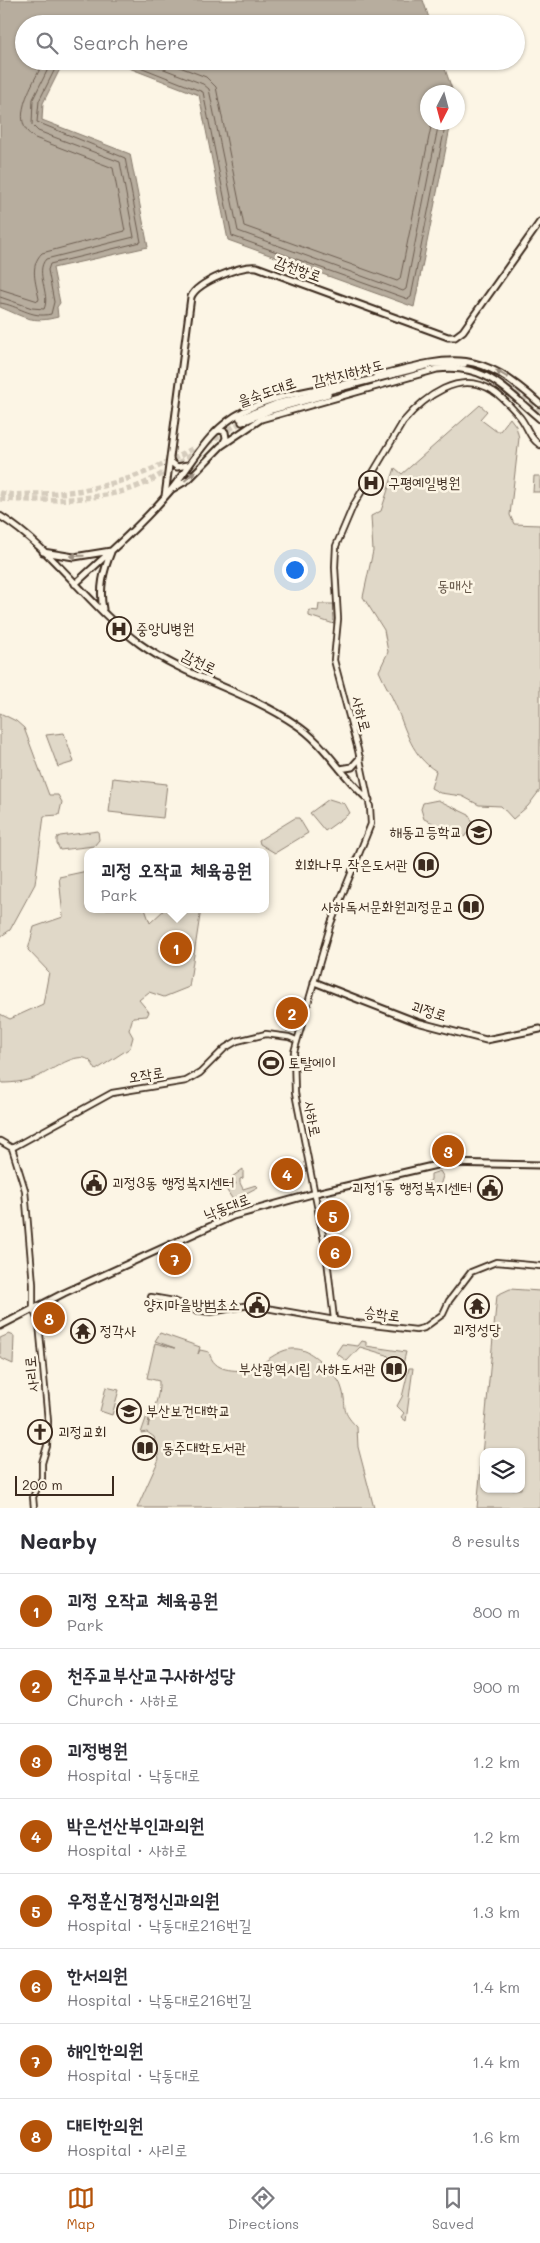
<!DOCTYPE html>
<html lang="en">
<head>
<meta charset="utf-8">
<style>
  body { margin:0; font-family:Mali,"Poor Story",sans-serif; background:#f2f2f3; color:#2b2b33 }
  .controls { position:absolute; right:15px; bottom:15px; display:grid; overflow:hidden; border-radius:10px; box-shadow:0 1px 4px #0004 }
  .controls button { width:45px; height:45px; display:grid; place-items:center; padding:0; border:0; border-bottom:1px solid #e1e1e2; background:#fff; color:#2b2b33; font:25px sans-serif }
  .compass { position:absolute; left:420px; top:85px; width:45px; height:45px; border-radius:50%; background:#fff; box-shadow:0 1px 4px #0004; rotate:186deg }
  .scale { position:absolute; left:15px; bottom:12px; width:99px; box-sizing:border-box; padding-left:5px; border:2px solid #3b2a1e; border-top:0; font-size:14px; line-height:18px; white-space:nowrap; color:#3b2a1e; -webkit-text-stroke:4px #fcf5e5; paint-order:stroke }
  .you { position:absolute; left:294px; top:569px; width:18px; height:18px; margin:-12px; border:4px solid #fff; border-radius:50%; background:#1a73e8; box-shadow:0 0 0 8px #1a73e833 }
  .badge { display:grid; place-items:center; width:32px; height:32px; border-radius:50%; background:#b45309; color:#fff; font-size:16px; font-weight:700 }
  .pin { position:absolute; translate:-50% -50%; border:2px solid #fff; box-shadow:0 1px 5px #0006 }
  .popup { position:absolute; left:84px; top:848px; width:185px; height:65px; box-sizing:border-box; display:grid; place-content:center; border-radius:10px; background:#fff; filter:drop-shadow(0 1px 4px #0005); font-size:16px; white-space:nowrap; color:#7c7c81 }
  .popup b { font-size:19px; color:#2b2b33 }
  .popup::after { content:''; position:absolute; left:50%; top:100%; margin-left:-10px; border:10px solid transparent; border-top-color:#fff }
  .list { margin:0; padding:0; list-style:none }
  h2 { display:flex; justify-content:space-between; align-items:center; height:65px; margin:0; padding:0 20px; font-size:21px }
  h2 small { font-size:16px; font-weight:400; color:#7c7c81 }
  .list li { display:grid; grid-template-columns:32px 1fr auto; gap:15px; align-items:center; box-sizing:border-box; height:75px; padding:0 20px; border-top:1px solid #e1e1e2 }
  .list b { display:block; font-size:19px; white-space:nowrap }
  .list p { margin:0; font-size:16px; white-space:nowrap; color:#7c7c81 }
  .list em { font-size:16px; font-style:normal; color:#7c7c81 }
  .icon { flex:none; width:28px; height:28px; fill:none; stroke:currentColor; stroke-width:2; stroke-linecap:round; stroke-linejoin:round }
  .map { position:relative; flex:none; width:540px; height:1508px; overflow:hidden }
  .search { position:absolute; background:#fff; box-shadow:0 1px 4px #0004; left:15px; right:15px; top:15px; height:55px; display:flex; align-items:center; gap:12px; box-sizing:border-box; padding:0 18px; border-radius:28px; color:#7c7c81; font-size:19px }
  .sheet { height:665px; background:#fff }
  nav { display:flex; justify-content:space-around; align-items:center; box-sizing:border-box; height:70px; border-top:1px solid #e1e1e2; background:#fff; font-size:14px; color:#7c7c81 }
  nav a { display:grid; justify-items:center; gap:2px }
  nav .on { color:#b45309 }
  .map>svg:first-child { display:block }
  .green { fill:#e0d8c8; stroke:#8e8173; fill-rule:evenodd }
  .water { fill:#b7ad9e; stroke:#85796b }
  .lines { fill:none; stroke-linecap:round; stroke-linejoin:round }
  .shore { stroke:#6d5e51; stroke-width:1 }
  .trunk-tunnel { stroke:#d5ccbd; stroke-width:5.5; stroke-dasharray:5.5 3; stroke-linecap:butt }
  .tertiary-casing { stroke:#3b2a1e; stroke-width:8 }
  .secondary-casing { stroke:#3b2a1e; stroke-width:9 }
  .primary-casing { stroke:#3b2a1e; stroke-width:9 }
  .trunk-casing { stroke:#3b2a1e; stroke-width:9 }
  .tertiary { stroke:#fcf5e5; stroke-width:4.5 }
  .secondary { stroke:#fcf5e5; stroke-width:5 }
  .primary { stroke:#fcf5e5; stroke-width:5 }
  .trunk { stroke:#fcf5e5; stroke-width:5.5 }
  .oneway { fill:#9c9082 }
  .labels { text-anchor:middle; stroke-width:5; stroke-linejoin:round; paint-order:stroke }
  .street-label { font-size:15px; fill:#3b2a1e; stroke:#fcf5e5 }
  .poi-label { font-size:15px; fill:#3b2a1e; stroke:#fcf5e5; text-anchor:start }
  .park-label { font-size:15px; fill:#645648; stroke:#fcf5e5 }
</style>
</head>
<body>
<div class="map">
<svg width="540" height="1508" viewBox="0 0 540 1508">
  <rect width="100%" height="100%" fill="#fcf5e5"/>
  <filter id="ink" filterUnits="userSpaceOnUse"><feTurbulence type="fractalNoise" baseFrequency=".02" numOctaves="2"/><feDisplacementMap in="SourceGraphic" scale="10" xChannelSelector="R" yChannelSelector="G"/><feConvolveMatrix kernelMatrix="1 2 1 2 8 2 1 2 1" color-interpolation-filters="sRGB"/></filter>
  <g filter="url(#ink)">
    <path class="green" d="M480 405 487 411 480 419 496 431H500L510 418 516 426 519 438 510 515 514 524 540 525V790L528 806 513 819 501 806 479 805 462 796 440 793 431 788 436 771C412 756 406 731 396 706 391 694 384 683 379 671L388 652 384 630 363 597 373 551 371 516 381 511 395 468 402 474Z
      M534 476H540V492H533Z
      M319 604H334V624L309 616V610L318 611Z
      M0 713 16 721 24 728 49 795H58L62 802 59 815 44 816 35 884 10 930 0 937Z
      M64 733 74 762 58 767 46 735Z
      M113 778 167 784 163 818 109 812Z
      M329 799 345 804 350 813 325 831 310 813Z
      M438 800 469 815 474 825 464 837 424 819 421 809 423 803Z
      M295 818H299L308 833 275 853 260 844 259 840Z
      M98 831 99 840 94 846 60 850 57 844V838L60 836Z
      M87 871V909H145L150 923 165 909H201L189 987 164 997 149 992 139 1000 149 1012 147 1016 133 1017 129 1030 133 1037 130 1048 96 1070C94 1067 92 1062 89 1060 77 1051 52 1070 41 1075 29 1081 15 1083 2 1083L0 1077V1014L10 1019 43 1004 49 972 28 950 34 927 63 917 59 877Z
      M243 1169V1178L240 1179V1183L243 1189 256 1185 258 1187 233 1200 226 1189 236 1184 232 1177Z
      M440 1171 443 1176 439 1189 437 1186 429 1188 426 1183 431 1180V1174Z
      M510 1289 540 1291V1508H477L497 1295ZM484 1452H521V1489H484Z
      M160 1333 200 1347 198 1354 200 1350 209 1352C214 1373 234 1370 252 1371 281 1349 298 1336 327 1368 332 1374 339 1379 341 1386 349 1408 338 1408 357 1427L358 1447 374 1508H137L159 1459 154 1437 147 1432 141 1433 149 1410H153L149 1416 148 1427C152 1412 160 1398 159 1381L147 1378 155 1343 175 1348 155 1341Z
      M9 1334 14 1336 13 1364 0 1358V1338Z
      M362 1341 366 1342V1346L406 1352 403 1364 400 1362V1360L391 1359 387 1355 360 1347 347 1361 336 1353 342 1344 358 1346Z
      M409 1368H413L406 1421 401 1417 404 1413 397 1406 402 1397Z
      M106 1387 119 1390 112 1415 100 1411Z"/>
    <path class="water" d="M0 0H423L431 24H24V61H64L43 103 42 120 130 154 148 247 53 268 60 303 57 307 58 317C32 324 24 317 0 307Z
      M111 61H447L444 66 453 92H428V122L451 123 414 307 228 240 199 95Z"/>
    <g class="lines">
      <path class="shore" d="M125 61 203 92 232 236 408 299 411 297 446 122
        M143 61 203 84 209 89 238 231 403 291 406 289 439 122
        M164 61 206 77 216 87 244 226 397 281 400 279 432 122
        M0 289 38 301 39 299C36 283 29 266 42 253L125 231 113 168 35 138C6 121 35 81 44 61
        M0 297 32 308 44 309C51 294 34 272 46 259L134 237 120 162 38 131 32 125 33 99 52 61
        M0 303C18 305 31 319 51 314L54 302 48 270 50 264 141 242 125 158 37 122 39 101 59 61"/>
      <path class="trunk-tunnel" d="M463 367C502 375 512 388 540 413
        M0 493C12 496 26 494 38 494 98 493 142 477 194 448
        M0 499C44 501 112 502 151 480 183 463 210 439 242 422"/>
      <defs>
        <path id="tertiary" d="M0 1141 12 1148
          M12 1148 25 1190 33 1284V1309L39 1323 48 1421 47 1446 42 1463V1478L33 1497 34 1508
          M12 1148 112 1093 186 1081 200 1073 225 1048 237 1041 266 1034 289 1037 296 1040
          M151 1297 174 1301 194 1310 211 1312 249 1305 346 1322 416 1330 424 1328 443 1314 449 1301 471 1272 496 1262 540 1266
          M334 1319 326 1251 295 1093 294 1052 331 923 371 824 370 807 358 750 334 660 338 619 335 567 336 546 353 506 403 422C424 397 460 369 493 391 503 397 512 408 520 417 528 427 529 438 540 445"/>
        <path id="secondary" d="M376 376C453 356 477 347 540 404
          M217 431 220 430 225 432 226 438 223 444
          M170 458 171 462 177 467 188 465
          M172 489 189 479 221 446 261 419 437 369C487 363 505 390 540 419
          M165 496 191 297C197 282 241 265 257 267L448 337H455L463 331 540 222
          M0 516C52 548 90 608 140 644 187 678 247 691 295 724 325 743 342 777 369 800
          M43 552 74 557 111 551
          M75 584C107 555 142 524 170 491 194 462 208 429 244 411 277 394 317 390 353 382
          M103 609C99 589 103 572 111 552
          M340 769 352 767 360 758
          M314 982 417 1022 486 1040 540 1029"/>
        <path id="primary" d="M0 1326 64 1293 233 1216 316 1193 445 1163 540 1165"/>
        <path id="trunk" d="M240 418 276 404 433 364H464
          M242 422 271 410 328 394"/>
      </defs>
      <use href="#tertiary" class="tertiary-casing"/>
      <use href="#secondary" class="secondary-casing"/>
      <use href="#primary" class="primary-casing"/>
      <use href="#trunk" class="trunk-casing"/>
      <use href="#tertiary" class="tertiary"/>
      <use href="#secondary" class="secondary"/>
      <use href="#primary" class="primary"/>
      <use href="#trunk" class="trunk"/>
    </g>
    <defs><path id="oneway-solid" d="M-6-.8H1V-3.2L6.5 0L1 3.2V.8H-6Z" transform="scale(1.25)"/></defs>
    <g class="oneway">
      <use href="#oneway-solid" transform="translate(502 374) rotate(-149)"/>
      <use href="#oneway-solid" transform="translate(190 476) rotate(-43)"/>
      <use href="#oneway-solid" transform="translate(77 556) rotate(178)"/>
    </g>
  </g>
  <defs>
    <symbol id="hospital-ring" viewBox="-11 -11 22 22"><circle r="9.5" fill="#fcf5e5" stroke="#3b2a1e" stroke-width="1.5"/><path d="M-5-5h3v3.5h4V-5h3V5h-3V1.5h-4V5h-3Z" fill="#3b2a1e"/></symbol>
    <symbol id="school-ring" viewBox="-11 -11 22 22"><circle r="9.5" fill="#fcf5e5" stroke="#3b2a1e" stroke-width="1.5"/><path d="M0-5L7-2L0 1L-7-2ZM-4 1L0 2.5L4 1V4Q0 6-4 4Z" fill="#3b2a1e"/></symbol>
    <symbol id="library-ring" viewBox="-11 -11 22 22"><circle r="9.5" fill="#fcf5e5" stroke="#3b2a1e" stroke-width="1.5"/><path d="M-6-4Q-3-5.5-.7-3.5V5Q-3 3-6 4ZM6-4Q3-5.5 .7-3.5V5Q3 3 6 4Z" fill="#3b2a1e"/></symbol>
    <symbol id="stadium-ring" viewBox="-11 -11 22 22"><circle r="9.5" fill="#fcf5e5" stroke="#3b2a1e" stroke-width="1.5"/><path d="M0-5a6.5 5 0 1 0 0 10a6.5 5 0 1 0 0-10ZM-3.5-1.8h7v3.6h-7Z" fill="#3b2a1e"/></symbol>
    <symbol id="civic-ring" viewBox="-11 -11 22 22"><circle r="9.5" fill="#fcf5e5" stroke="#3b2a1e" stroke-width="1.5"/><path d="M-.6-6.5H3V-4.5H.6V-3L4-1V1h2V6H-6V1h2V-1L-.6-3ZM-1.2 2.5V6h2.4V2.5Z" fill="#3b2a1e"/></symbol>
    <symbol id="temple-ring" viewBox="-11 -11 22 22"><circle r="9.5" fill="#fcf5e5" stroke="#3b2a1e" stroke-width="1.5"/><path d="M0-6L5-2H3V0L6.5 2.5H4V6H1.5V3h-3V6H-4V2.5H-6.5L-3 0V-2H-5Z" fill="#3b2a1e"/></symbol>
    <symbol id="university-ring" viewBox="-11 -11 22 22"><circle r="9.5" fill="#fcf5e5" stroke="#3b2a1e" stroke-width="1.5"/><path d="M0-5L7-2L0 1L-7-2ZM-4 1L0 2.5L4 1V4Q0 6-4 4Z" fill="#3b2a1e"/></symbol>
    <symbol id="church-ring" viewBox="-11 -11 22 22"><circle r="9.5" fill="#fcf5e5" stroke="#3b2a1e" stroke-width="1.5"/><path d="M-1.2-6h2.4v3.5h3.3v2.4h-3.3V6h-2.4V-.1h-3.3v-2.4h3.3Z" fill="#3b2a1e"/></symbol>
  </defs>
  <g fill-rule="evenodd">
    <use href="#hospital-ring" x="357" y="469" width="28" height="28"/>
    <use href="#hospital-ring" x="105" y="615" width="28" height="28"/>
    <use href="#school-ring" x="465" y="818" width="28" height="28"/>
    <use href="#library-ring" x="412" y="851" width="28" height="28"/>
    <use href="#library-ring" x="457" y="893" width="28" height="28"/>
    <use href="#stadium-ring" x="257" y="1049" width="28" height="28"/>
    <use href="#civic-ring" x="80" y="1169" width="28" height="28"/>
    <use href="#civic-ring" x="476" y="1174" width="28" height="28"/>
    <use href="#civic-ring" x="243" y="1291" width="28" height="28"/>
    <use href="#temple-ring" x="463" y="1292" width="28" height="28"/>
    <use href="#temple-ring" x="69" y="1317" width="28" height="28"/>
    <use href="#library-ring" x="380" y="1355" width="28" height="28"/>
    <use href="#university-ring" x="115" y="1397" width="28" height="28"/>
    <use href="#church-ring" x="26" y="1418" width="28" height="28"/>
    <use href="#library-ring" x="131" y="1434" width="28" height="28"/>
  </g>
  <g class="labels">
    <g class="street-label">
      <text transform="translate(298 269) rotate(20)" y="5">감천항로</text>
      <text transform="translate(348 373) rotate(-14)" y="5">감천지하차도</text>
      <text transform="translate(267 392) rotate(-19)" y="5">을숙도대로</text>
      <text transform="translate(199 662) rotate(26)" y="5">감천로</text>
      <text transform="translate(361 714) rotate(75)" y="5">사하로</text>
      <text transform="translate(429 1011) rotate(17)" y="5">괴정로</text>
      <text transform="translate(146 1075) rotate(-9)" y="5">오작로</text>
      <text transform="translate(312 1119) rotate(79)" y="5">사하로</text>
      <text transform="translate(227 1207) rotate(-21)" y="5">낙동대로</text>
      <text transform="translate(382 1314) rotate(7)" y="5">승학로</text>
      <text transform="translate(32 1374) rotate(-96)" y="5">사리로</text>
    </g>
    <g class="poi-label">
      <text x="388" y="488">구평예일병원</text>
      <text x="136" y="634">중앙U병원</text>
      <text x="462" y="837" text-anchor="end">해동고등학교</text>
      <text x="408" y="870" text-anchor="end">회화나무 작은도서관</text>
      <text x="454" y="912" text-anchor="end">사하독서문화원괴정문고</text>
      <text x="288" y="1068">토탈에이</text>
      <text x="112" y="1188">괴정3동 행정복지센터</text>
      <text x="472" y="1193" text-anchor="end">괴정1동 행정복지센터</text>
      <text x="240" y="1310" text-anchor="end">양지마을방범초소</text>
      <text x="477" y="1335" text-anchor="middle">괴정성당</text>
      <text x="100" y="1336">정각사</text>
      <text x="376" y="1374" text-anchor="end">부산광역시립 사하도서관</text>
      <text x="146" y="1416">부산보건대학교</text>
      <text x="58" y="1437">괴정교회</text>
      <text x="162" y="1453">동주대학도서관</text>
    </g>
    <g class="park-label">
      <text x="455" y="591">동매산</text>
    </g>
  </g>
</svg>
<div class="controls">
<button><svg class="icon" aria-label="layers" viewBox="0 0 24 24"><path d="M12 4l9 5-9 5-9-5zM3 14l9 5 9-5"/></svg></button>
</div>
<svg class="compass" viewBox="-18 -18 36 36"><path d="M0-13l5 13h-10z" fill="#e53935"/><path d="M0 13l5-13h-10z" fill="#7c7c81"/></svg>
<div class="scale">200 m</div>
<div class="you"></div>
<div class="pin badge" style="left:176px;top:948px">1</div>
<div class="popup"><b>괴정 오작교 체육공원</b>Park</div>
<div class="pin badge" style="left:292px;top:1013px">2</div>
<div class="pin badge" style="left:448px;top:1151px">3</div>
<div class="pin badge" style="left:287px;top:1174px">4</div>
<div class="pin badge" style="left:333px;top:1216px">5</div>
<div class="pin badge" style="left:335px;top:1252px">6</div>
<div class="pin badge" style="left:175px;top:1259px">7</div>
<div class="pin badge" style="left:49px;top:1318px">8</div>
<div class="search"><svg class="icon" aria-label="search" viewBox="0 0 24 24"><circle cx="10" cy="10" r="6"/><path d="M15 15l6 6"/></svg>Search here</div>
</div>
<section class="sheet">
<h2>Nearby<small>8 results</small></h2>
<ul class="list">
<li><span class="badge">1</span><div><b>괴정 오작교 체육공원</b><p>Park</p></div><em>800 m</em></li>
<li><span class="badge">2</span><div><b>천주교부산교구사하성당</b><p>Church · 사하로</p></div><em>900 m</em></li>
<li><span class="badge">3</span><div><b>괴정병원</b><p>Hospital · 낙동대로</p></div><em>1.2 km</em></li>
<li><span class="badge">4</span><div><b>박은선산부인과의원</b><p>Hospital · 사하로</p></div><em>1.2 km</em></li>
<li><span class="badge">5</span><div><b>우정훈신경정신과의원</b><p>Hospital · 낙동대로216번길</p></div><em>1.3 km</em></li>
<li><span class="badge">6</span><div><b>한서의원</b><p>Hospital · 낙동대로216번길</p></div><em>1.4 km</em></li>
<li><span class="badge">7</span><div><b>해인한의원</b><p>Hospital · 낙동대로</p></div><em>1.4 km</em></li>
<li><span class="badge">8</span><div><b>대티한의원</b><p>Hospital · 사리로</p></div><em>1.6 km</em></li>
</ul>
</section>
<nav>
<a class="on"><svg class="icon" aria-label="map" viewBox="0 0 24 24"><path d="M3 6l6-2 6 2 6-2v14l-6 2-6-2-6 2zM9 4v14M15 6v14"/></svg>Map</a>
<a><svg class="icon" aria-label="directions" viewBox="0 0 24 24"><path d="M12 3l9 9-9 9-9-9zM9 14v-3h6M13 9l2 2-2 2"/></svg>Directions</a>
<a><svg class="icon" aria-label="saved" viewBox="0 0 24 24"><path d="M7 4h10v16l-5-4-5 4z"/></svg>Saved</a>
</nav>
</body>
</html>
